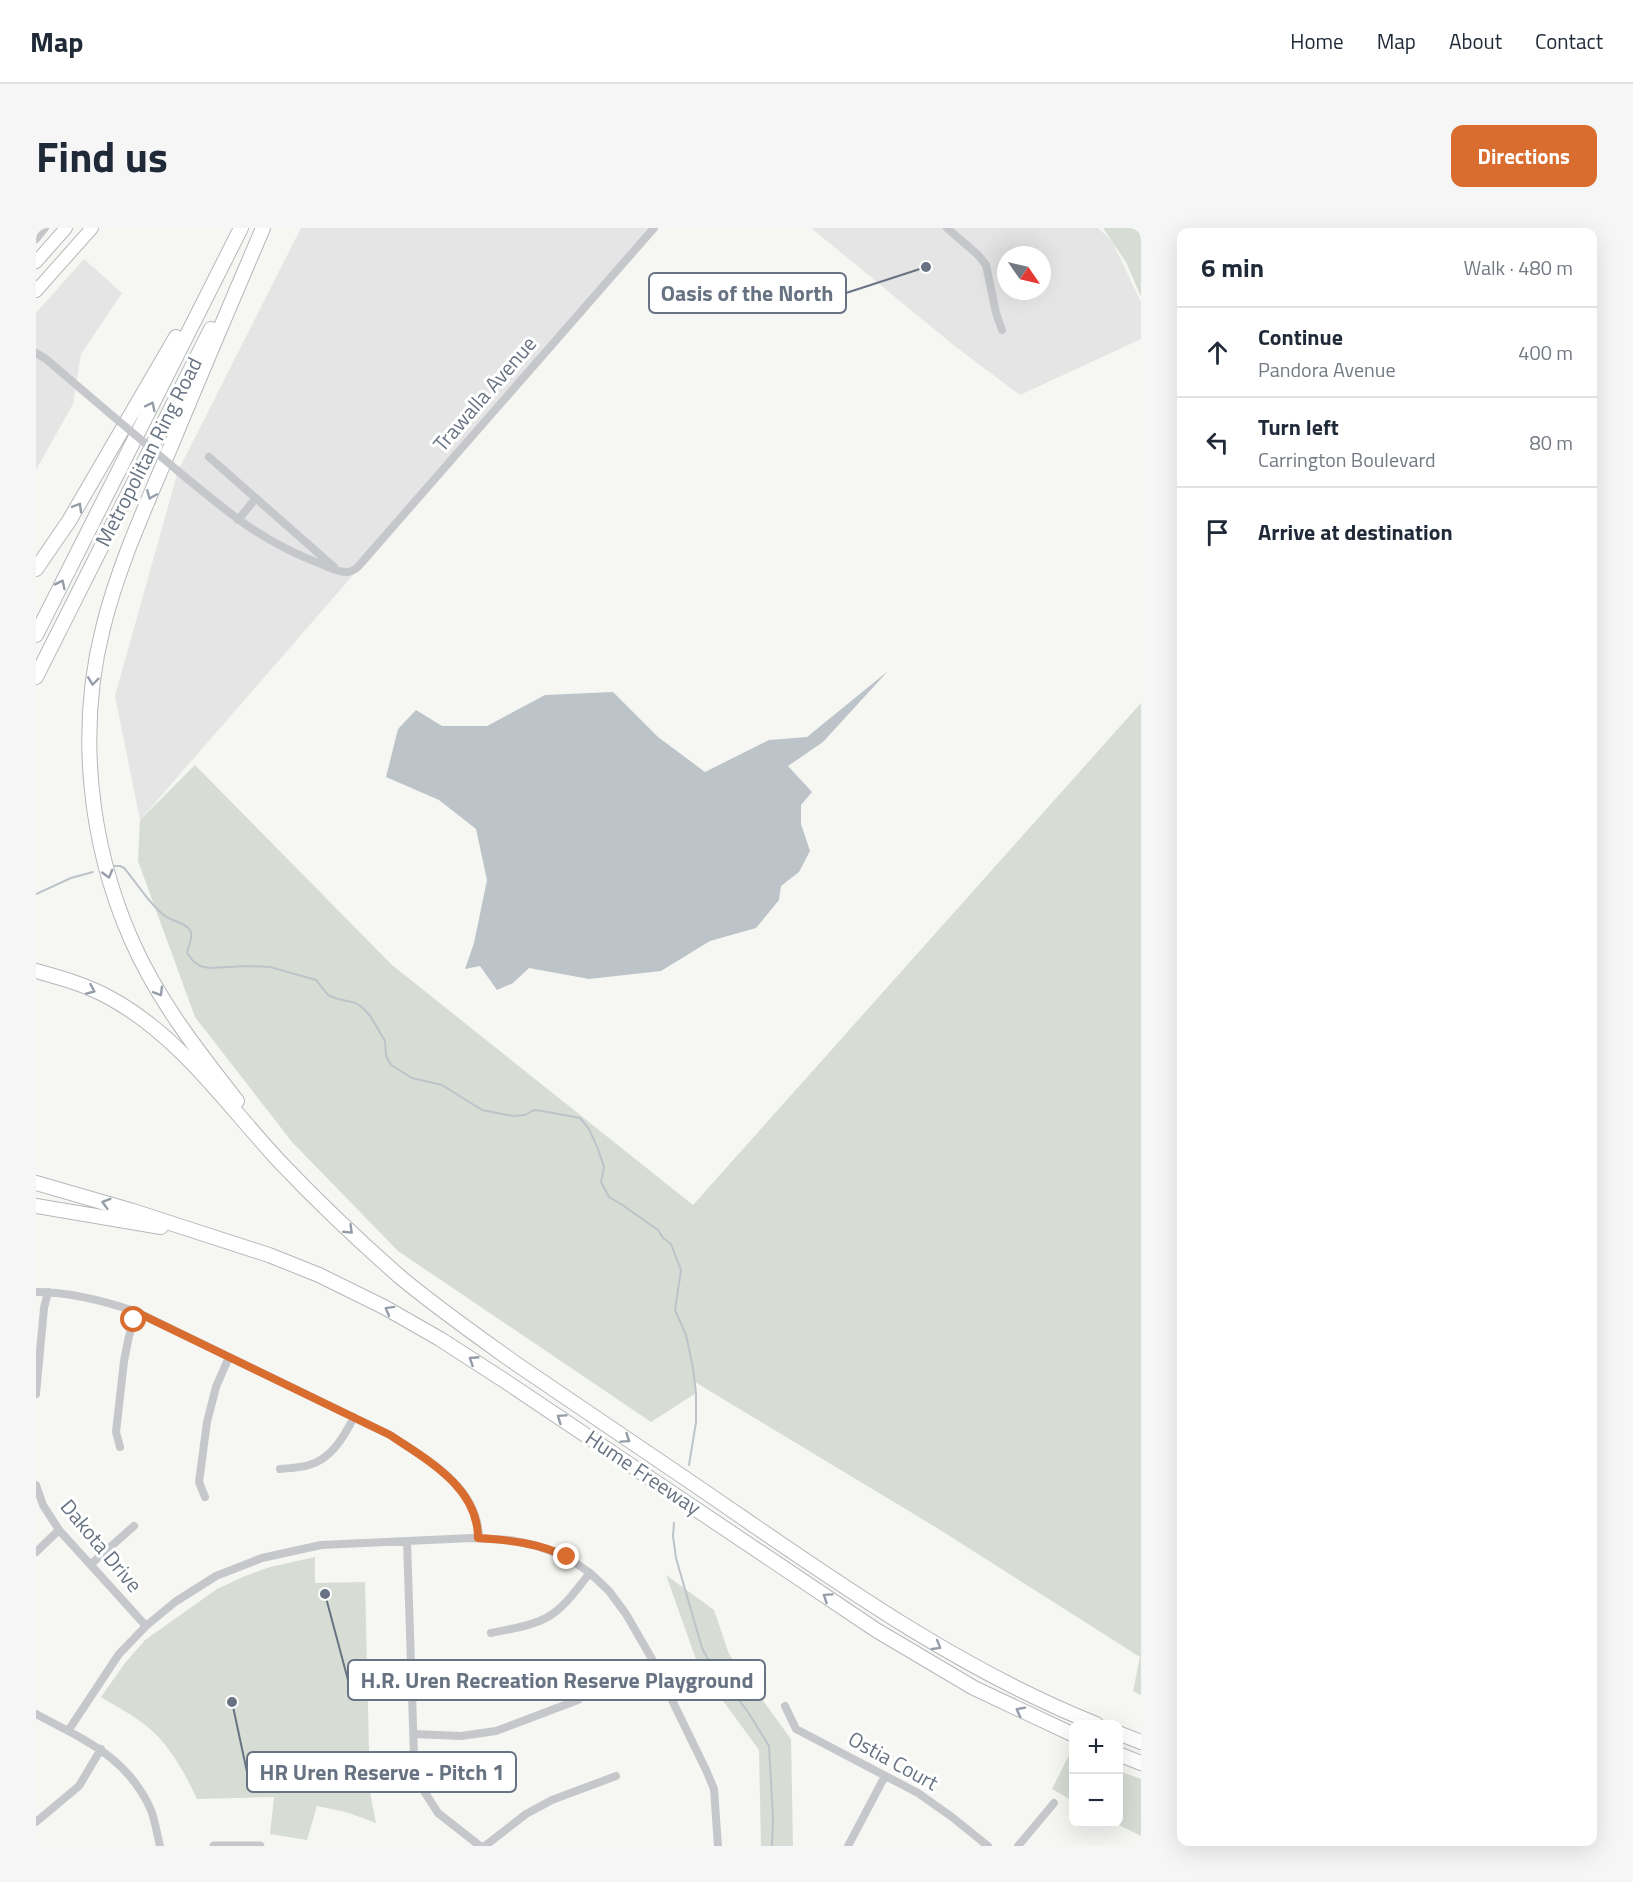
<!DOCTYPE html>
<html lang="en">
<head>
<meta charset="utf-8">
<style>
  body { margin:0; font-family:"Titillium Web",sans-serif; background:#f6f6f7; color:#1f2937 }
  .controls { position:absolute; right:18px; bottom:18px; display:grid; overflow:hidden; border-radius:12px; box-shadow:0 6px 24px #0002 }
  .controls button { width:54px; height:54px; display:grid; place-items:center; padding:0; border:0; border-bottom:2px solid #e0e1e3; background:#fff; color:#1f2937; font:30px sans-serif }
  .compass { position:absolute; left:961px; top:18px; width:54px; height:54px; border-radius:50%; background:#fff; box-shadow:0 6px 24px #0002; rotate:124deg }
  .stop { position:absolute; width:18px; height:18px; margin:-14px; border:4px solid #d96d30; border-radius:50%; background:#fff }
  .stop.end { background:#d96d30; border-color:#fff; box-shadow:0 2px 6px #0008 }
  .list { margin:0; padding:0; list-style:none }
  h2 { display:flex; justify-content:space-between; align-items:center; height:78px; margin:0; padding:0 24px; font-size:26px }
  h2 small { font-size:20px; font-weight:400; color:#747a83 }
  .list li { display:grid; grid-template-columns:39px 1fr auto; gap:18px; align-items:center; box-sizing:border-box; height:90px; padding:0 24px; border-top:2px solid #e0e1e3 }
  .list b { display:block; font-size:22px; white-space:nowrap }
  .list p { margin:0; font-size:20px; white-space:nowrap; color:#747a83 }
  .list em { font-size:20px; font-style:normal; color:#747a83 }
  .icon { flex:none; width:33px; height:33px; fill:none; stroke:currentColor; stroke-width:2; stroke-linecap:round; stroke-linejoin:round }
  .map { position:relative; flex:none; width:1105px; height:1618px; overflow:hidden; border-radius:12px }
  header { display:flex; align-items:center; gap:36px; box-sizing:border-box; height:84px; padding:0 30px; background:#fff; border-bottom:2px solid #e0e1e3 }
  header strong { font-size:28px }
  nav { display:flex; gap:33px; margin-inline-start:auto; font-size:21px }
  .intro { display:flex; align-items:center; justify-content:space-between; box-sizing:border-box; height:144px; padding:0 36px }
  h1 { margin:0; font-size:42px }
  .button { padding:15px 27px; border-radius:12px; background:#d96d30; color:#fff; font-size:21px; font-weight:700 }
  main { display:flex; gap:36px; padding:0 36px }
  aside { flex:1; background:#fff; border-radius:12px; box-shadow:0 6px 24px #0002 }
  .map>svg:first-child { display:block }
  .built { fill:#e4e5e4; fill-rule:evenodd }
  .green { fill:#d7ddd4 }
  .water { fill:#bcc4ca }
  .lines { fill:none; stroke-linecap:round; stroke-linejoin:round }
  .stream { stroke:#bcc4ca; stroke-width:2 }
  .primary-casing { stroke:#b5b9bc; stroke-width:14 }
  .motorway-casing { stroke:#b5b8bb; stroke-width:16 }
  .minor { stroke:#c5c7cb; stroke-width:8 }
  .tertiary { stroke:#c5c7cb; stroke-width:9 }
  .primary { stroke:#fff; stroke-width:12 }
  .motorway { stroke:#fff; stroke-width:14 }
  .minor-bridge { stroke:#c5c7cb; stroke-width:8 }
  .oneway { stroke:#959da8 }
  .route { stroke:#d96d30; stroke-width:8 }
  .labels { text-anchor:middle; stroke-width:6; stroke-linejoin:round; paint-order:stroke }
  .street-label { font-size:21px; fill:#677382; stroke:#fff }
  .leader { fill:none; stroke:#677382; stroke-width:2 }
  .callout-dot { fill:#677382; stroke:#fff; stroke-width:2 }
  .callout { fill:#fff; stroke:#677382; stroke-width:2 }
  .callout-label { font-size:22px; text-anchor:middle; font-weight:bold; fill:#677382 }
</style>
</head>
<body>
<header>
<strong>Map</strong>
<nav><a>Home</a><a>Map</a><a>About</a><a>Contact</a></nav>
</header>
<div class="intro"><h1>Find us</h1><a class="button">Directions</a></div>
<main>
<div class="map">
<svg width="1105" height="1618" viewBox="0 0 1105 1618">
  <rect width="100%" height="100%" fill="#f6f6f3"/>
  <path class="built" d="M265 0H619L104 592 79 468 142 243Z
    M775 0H1062L1076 13 1105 74V111L984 167 920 119ZM970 27H1006V63H970Z
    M48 31 86 65 45 126 37 176 0 242V85Z"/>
  <path class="green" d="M1067 0H1105V69L1090 34Z
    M1105 475V1467L1097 1463 1104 1429 901 1300 659 1154 660 1165 615 1194 362 1023 256 914 159 789 102 633 104 592 159 537 356 737 657 977Z
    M279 1329V1355L329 1354 334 1564 340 1595 310 1584 281 1578 271 1612 234 1606 238 1569 161 1571C150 1547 134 1518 113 1500 99 1488 81 1479 65 1469L89 1435 109 1412 181 1361 209 1348 234 1339Z
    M630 1347 678 1382 693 1426 755 1511 757 1618H725L723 1522 663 1440Z
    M1035 1523 1037 1524V1573L1016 1561Z
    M1083 1543 1105 1551V1608L1081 1596H1082Z"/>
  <path class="water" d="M852 443 787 514 752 538 776 564 765 577V596L774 623 763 644 745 658 743 672 720 700 674 713 625 743 553 751 493 740 477 755 461 762 444 738 429 741 438 715 451 652 440 601 403 572 350 549 362 501 380 482 406 498H451L509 467 577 464 622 509 669 544 733 512 771 509Z"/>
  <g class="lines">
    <path class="stream" d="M76 638H84L88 640C102 656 112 675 129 688 136 693 150 695 154 702 158 708 152 719 151 725L157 733 164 738 173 740 211 738 234 739 280 752 292 767 302 771 320 775 327 780 335 789 349 813 350 828 355 837 376 850 406 857 446 882 477 888 489 887 498 882 506 883 544 890 553 901 562 921 568 939 565 954 573 969 585 976 622 1002 627 1010 635 1016 645 1042 639 1082 650 1107 657 1140 660 1165V1194L653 1237
      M0 666 35 650 57 644
      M638 1295 637 1308 640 1330 666 1420 674 1435 712 1484 733 1518 737 1590 736 1618"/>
    <defs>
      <path id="primary" d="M0 34 30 0
        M0 63 56 0"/>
      <path id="motorway" d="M0 341 33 293 140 109
        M0 407 205 0
        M0 449 175 101
        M0 743C25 750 51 757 74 770 144 808 191 877 244 934 282 974 322 1012 363 1048 400 1079 440 1107 479 1135 539 1176 599 1217 659 1257 788 1345 915 1438 1060 1496
        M201 873C161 822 121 771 95 711 53 615 41 502 67 400 82 338 110 278 135 218 165 145 196 73 227 0
        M0 955 97 983 233 1027 283 1047 348 1079 404 1111 469 1153 840 1402 938 1460 1038 1507
        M0 978 125 999
        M1082 1505 1105 1514
        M1082 1526 1105 1535"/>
    </defs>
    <use href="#primary" class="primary-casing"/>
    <use href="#motorway" class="motorway-casing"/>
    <path class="minor" d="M911 0 942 27 950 37 960 85 966 102
      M0 11 9 0
      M0 125 10 131 72 184
      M173 229 298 339
      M142 243C190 283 226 314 285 336 293 339 303 345 312 344 319 343 323 338 327 333L618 0
      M202 292 220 270
      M0 1064C33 1064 69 1073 101 1084L354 1207C392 1232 442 1259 443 1310
      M0 1166 8 1080 12 1064
      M84 1219 80 1204 88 1133 93 1108 101 1084
      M244 1241C254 1240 264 1240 273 1237 295 1231 308 1209 318 1189
      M0 1257 7 1277 23 1302 110 1398
      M169 1269 163 1254 171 1194 180 1159 193 1129
      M371 1313 378 1527 386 1560 402 1585 444 1618
      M0 1324 23 1302
      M55 1336 98 1298
      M455 1405C473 1401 493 1399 510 1390 529 1380 541 1360 554 1345
      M749 1478 760 1501 882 1565 916 1589 952 1618
      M0 1486C48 1512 91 1528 115 1582 119 1593 121 1606 124 1618
      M32 1503 83 1426 110 1398 139 1374 180 1348 226 1330 285 1317 436 1310 474 1312 498 1317 531 1329 554 1345 573 1363 590 1386 616 1431 670 1542 678 1561 682 1618
      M378 1506 425 1508 460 1503 542 1472
      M0 1594 43 1558 65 1521
      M449 1618 490 1586 516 1572 580 1548
      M812 1618 849 1548
      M982 1618 1018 1575"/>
    <path class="tertiary" d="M178 1618H224"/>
    <use href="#primary" class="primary"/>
    <use href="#motorway" class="motorway"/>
    <path class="minor-bridge" d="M72 184 142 243"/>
  </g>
  <defs><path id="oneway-chevron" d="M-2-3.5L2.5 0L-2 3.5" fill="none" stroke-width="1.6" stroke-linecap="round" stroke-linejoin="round" transform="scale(1.5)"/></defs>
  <g class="oneway">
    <use href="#oneway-chevron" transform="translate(115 178) rotate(-63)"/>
    <use href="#oneway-chevron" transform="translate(115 267) rotate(112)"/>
    <use href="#oneway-chevron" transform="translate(42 279) rotate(-60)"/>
    <use href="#oneway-chevron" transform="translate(25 356) rotate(-64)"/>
    <use href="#oneway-chevron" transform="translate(57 453) rotate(97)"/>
    <use href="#oneway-chevron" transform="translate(72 646) rotate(75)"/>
    <use href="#oneway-chevron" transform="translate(55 762) rotate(24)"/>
    <use href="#oneway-chevron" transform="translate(123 764) rotate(59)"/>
    <use href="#oneway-chevron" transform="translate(70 975) rotate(-164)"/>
    <use href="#oneway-chevron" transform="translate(313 1002) rotate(44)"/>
    <use href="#oneway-chevron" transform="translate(353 1082) rotate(-151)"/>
    <use href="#oneway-chevron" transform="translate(437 1132) rotate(-147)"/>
    <use href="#oneway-chevron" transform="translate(525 1190) rotate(-146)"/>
    <use href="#oneway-chevron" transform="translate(590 1211) rotate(34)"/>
    <use href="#oneway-chevron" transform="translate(791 1369) rotate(-146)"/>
    <use href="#oneway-chevron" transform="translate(901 1418) rotate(31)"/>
    <use href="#oneway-chevron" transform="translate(984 1483) rotate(-153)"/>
  </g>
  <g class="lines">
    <path class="route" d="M98 1092 100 1084 354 1207C391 1232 442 1259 442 1310 473 1312 503 1315 531 1329"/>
  </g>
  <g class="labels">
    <g class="street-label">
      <text transform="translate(449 166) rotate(-49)" y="7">Trawalla Avenue</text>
      <text transform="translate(113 224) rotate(-63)" y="7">Metropolitan Ring Road</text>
      <text transform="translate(607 1245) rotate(34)" y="7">Hume Freeway</text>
      <text transform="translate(65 1318) rotate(50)" y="7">Dakota Drive</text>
      <text transform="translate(857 1533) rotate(29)" y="7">Ostia Court</text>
    </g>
  </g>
  <path class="leader" d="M890 39L810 65M289 1366L312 1452M196 1474L211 1544"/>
  <g class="callout-dot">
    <circle cx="890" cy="39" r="6"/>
    <circle cx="289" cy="1366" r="6"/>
    <circle cx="196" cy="1474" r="6"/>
  </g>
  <g class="callout">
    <rect x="613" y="45" width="197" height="40" rx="6"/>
    <rect x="312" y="1432" width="417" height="40" rx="6"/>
    <rect x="211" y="1524" width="269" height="40" rx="6"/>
  </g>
  <g class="callout-label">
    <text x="711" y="73">Oasis of the North</text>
    <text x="521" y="1460">H.R. Uren Recreation Reserve Playground</text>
    <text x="346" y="1552">HR Uren Reserve - Pitch 1</text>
  </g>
</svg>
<div class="controls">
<button>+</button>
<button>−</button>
</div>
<svg class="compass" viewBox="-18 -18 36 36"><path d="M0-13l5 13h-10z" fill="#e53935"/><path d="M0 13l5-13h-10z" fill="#747a83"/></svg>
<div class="stop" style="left:98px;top:1092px"></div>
<div class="stop end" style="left:531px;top:1329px"></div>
</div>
<aside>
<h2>6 min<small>Walk · 480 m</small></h2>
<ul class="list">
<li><svg class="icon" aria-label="ahead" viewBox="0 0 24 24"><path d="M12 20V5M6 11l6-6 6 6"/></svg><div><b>Continue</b><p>Pandora Avenue</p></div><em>400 m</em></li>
<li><svg class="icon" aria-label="left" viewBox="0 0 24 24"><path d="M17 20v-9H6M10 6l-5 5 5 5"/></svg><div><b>Turn left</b><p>Carrington Boulevard</p></div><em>80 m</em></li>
<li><svg class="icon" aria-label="arrive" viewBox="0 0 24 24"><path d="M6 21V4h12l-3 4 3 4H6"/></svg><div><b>Arrive at destination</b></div></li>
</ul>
</aside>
</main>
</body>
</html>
